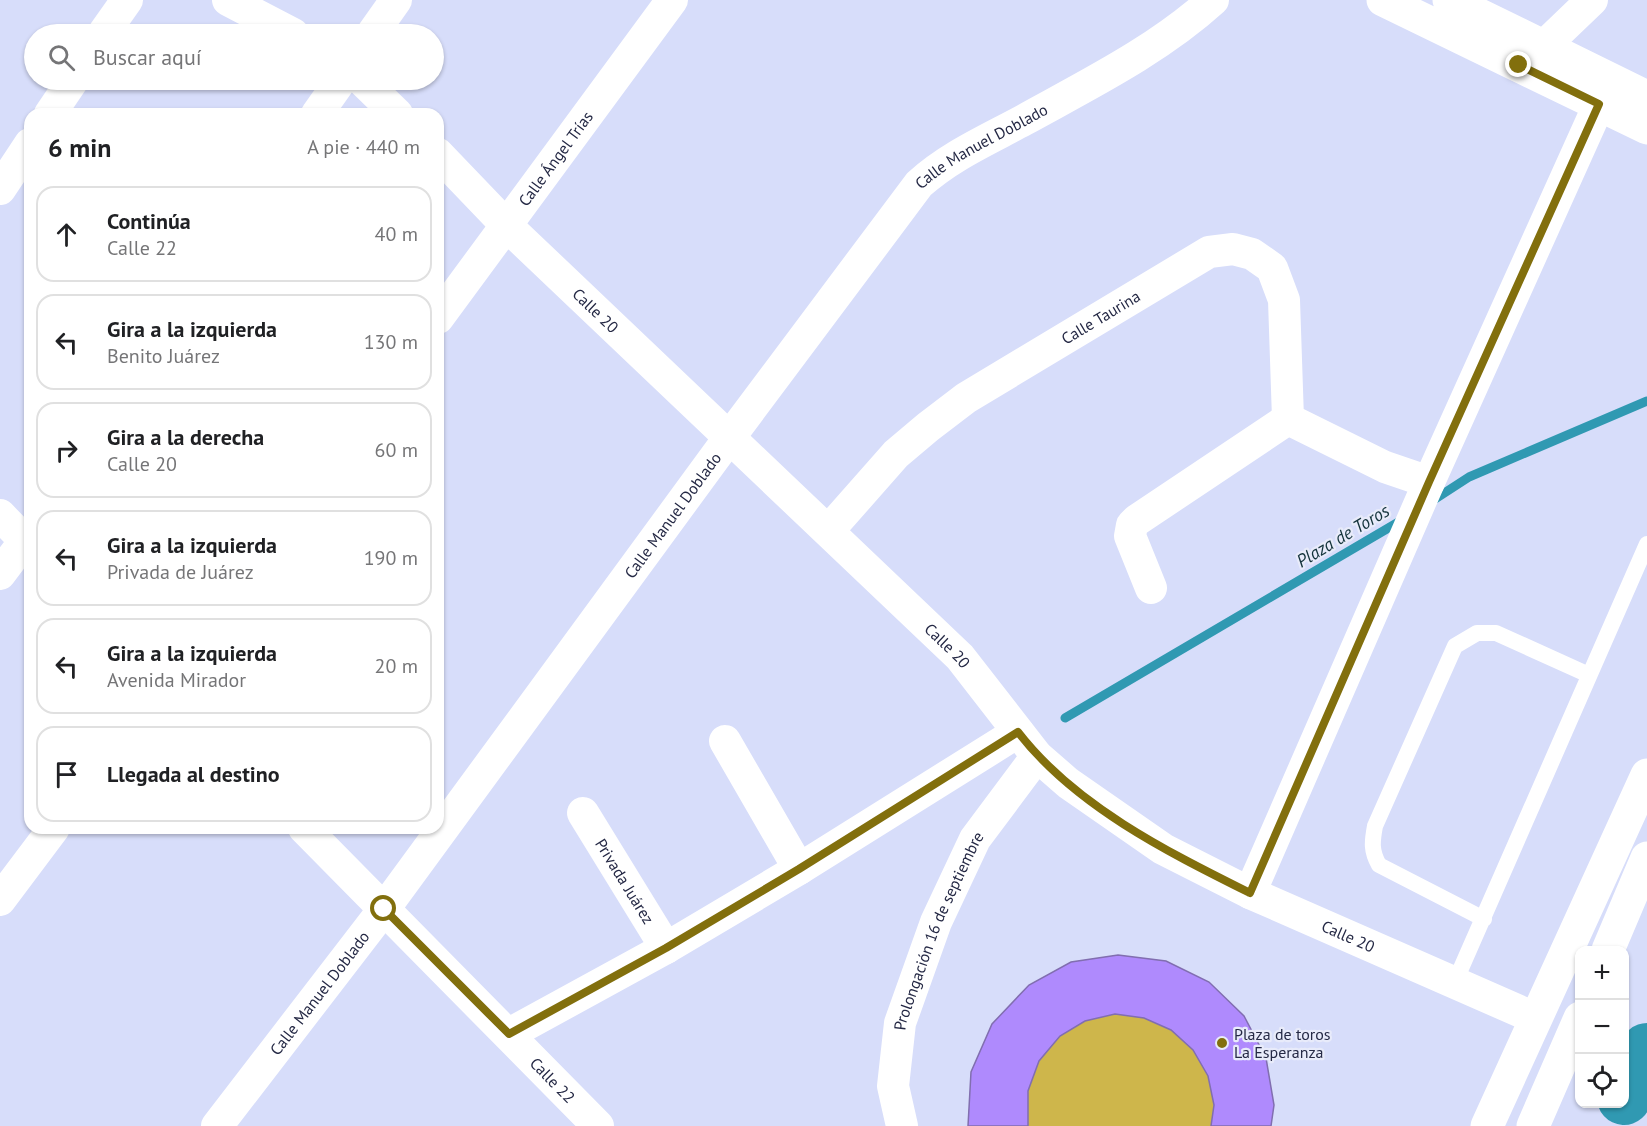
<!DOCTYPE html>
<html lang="es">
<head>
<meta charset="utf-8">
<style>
  body { margin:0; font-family:"PT Sans",sans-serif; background:#f6f6f6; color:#202124 }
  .controls { position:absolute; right:18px; bottom:18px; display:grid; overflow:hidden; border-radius:12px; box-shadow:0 2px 4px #0004 }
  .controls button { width:54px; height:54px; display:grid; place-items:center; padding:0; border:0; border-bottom:2px solid #e0e0e0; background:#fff; color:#202124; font:30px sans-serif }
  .stop { position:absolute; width:18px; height:18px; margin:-14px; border:4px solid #826f0d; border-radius:50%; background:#fff }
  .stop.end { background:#826f0d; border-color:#fff; box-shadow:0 2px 6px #0008 }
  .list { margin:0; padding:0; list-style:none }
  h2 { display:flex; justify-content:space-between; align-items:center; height:78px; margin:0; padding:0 24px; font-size:26px }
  h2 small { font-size:20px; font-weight:400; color:#757577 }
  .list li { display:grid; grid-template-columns:39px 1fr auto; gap:18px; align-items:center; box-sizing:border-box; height:96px; margin:0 12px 12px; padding:0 12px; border:2px solid #e0e0e0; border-radius:18px }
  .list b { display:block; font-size:22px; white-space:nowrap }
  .list p { margin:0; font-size:20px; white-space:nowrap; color:#757577 }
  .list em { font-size:20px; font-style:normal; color:#757577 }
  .icon { flex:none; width:33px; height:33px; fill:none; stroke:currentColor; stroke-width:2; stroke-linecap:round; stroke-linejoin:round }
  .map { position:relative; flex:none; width:1647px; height:1126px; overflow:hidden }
  .search { position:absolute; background:#fff; box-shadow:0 2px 4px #0004; left:24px; top:24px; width:420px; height:66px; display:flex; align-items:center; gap:15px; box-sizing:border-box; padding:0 21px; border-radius:33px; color:#757577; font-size:22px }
  .panel { position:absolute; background:#fff; box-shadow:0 2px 4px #0004; left:24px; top:108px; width:420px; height:726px; border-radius:18px }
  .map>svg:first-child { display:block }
  .green { fill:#ceb64b }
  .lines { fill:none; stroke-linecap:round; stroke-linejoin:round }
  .stream { stroke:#3099b2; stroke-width:9 }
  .river { stroke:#3099b2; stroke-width:54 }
  .building { fill:#af8afd; stroke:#816eb0; stroke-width:1.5 }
  .lane { stroke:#fff; stroke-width:16 }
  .street { stroke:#fff; stroke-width:32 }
  .secondary { stroke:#fff; stroke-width:33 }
  .primary { stroke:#fff; stroke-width:33 }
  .route { stroke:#826f0d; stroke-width:8 }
  .poi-dot { fill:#826f0d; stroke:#e8ebfa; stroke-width:2 }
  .labels { text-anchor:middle; stroke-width:4.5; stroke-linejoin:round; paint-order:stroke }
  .street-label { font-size:16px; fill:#252945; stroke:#e8ebfa }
  .poi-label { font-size:16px; fill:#252945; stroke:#e8ebfa; text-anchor:start }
  .water-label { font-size:18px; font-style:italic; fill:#14333b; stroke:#e8ebfa }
</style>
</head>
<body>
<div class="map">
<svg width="1647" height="1126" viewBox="0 0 1647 1126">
  <rect width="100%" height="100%" fill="#d7ddfa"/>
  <path class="green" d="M1118 955 1166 961 1271 1126H968L971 1072 992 1024 1029 985 1071 962Z"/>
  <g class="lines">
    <path class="stream" d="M1432 501 1469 477 1647 401
      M1065 718 1402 520"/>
    <path class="river" d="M1624 1098 1647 1050"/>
  </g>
  <path class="building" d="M1118 955 1166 961 1209 982 1244 1016 1266 1058 1274 1105 1271 1126H1211L1214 1105 1208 1076 1193 1050 1171 1030 1144 1018 1115 1014 1085 1021 1060 1036 1039 1061 1028 1091V1126H968L971 1072 992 1024 1029 985 1071 962Z"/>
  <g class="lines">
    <path class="lane" d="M1484 919 1379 865C1371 851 1372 842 1375 826L1455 646 1477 633H1496L1589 675
      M1455 982 1647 544"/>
    <g class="street">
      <path d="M228 0 293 34"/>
      <path d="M103 34 127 0"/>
      <path d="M372 34 396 0"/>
      <path d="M1524 62 1544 46 1592 0"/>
      <path d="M362 80 397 114"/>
      <path d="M50 114 73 80"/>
      <path d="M317 114 341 80"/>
      <path id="s1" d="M438 154 507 226 960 657 1037 756 1068 783 1163 849 1250 893 1535 1018"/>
      <path d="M0 189 30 144"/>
      <path id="s2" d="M438 318 672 0"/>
      <path d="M0 515 30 546"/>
      <path id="s3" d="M829 530 896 454 928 427 966 398 1209 252 1233 249 1252 254 1272 268 1284 300 1288 419 1385 467 1429 482"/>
      <path d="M0 574 30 534"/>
      <path d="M1151 588 1130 536 1132 525 1137 520 1288 419"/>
      <path d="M725 741 799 869"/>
      <path id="s4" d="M583 813 666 948"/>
      <path id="s5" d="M304 828 598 1126"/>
      <path d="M1250 893 1429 482 1610 80"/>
      <path d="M0 900 54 828"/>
      <path d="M509 1034 666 948 799 869 1018 732"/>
      <path id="s6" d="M217 1126 384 909 729 438 919 184C950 156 987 140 1024 120 1089 84 1158 50 1213 0"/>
      <path id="s7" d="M902 1126 893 1086 900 1023 936 922 975 839 1037 756"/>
    </g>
    <path class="secondary" d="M1383 0 1647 128
      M1449 0 1647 97
      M1487 1126 1647 775"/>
    <path class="primary" d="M1608 950 1647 858
      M1533 1126 1580 1018"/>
  </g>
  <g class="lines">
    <path class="route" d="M384 909 509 1034 666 948 799 869 1018 732C1075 806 1168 852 1250 893L1429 482 1599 104 1519 65"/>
  </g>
  <circle class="poi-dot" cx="1222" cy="1043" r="6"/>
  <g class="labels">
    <g class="street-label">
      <text dy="6" stroke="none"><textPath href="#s6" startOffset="1248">Calle Manuel Doblado</textPath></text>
      <text dy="6" stroke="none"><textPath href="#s2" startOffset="198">Calle Ángel Trías</textPath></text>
      <text dy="6" stroke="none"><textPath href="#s1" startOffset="222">Calle 20</textPath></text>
      <text dy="6" stroke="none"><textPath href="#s3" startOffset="348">Calle Taurina</textPath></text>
      <text dy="6" stroke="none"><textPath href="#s6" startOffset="762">Calle Manuel Doblado</textPath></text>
      <text dy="6" stroke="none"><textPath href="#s1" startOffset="708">Calle 20</textPath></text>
      <text dy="6" stroke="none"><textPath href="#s4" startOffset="80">Privada Juárez</textPath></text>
      <text dy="6" stroke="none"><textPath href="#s7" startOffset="204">Prolongación 16 de septiembre</textPath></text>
      <text dy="6" stroke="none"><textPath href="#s1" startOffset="1212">Calle 20</textPath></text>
      <text dy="6" stroke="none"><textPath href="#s6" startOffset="168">Calle Manuel Doblado</textPath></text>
      <text dy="6" stroke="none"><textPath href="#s5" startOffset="354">Calle 22</textPath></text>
    </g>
    <g class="poi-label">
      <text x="1234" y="1040">Plaza de toros<tspan x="1234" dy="18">La Esperanza</tspan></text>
    </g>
    <g class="water-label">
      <text transform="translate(1343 536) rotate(-31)" y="6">Plaza de Toros</text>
    </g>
  </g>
</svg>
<div class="controls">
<button>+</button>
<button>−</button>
<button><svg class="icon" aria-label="locate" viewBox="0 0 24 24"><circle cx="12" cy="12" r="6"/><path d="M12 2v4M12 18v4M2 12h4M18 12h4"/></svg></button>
</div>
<div class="stop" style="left:384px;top:909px"></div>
<div class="stop end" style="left:1519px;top:65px"></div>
<div class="search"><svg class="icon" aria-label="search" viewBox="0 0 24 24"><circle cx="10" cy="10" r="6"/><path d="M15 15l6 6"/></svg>Buscar aquí</div>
<section class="panel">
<h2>6 min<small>A pie · 440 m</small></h2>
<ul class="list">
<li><svg class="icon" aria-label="ahead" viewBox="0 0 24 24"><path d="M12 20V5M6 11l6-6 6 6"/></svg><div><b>Continúa</b><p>Calle 22</p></div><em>40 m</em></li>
<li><svg class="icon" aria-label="left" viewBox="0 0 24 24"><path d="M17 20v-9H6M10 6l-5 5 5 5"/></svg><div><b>Gira a la izquierda</b><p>Benito Juárez</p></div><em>130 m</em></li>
<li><svg class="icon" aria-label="right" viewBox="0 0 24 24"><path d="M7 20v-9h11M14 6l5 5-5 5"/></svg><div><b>Gira a la derecha</b><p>Calle 20</p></div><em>60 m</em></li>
<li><svg class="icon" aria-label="left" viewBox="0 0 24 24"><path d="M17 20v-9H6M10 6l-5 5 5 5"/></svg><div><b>Gira a la izquierda</b><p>Privada de Juárez</p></div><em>190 m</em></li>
<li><svg class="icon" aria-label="left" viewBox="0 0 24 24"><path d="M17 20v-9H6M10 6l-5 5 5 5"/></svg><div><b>Gira a la izquierda</b><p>Avenida Mirador</p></div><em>20 m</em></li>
<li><svg class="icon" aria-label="arrive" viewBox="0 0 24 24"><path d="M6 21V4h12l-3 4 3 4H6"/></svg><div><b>Llegada al destino</b></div></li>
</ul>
</section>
</div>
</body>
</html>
